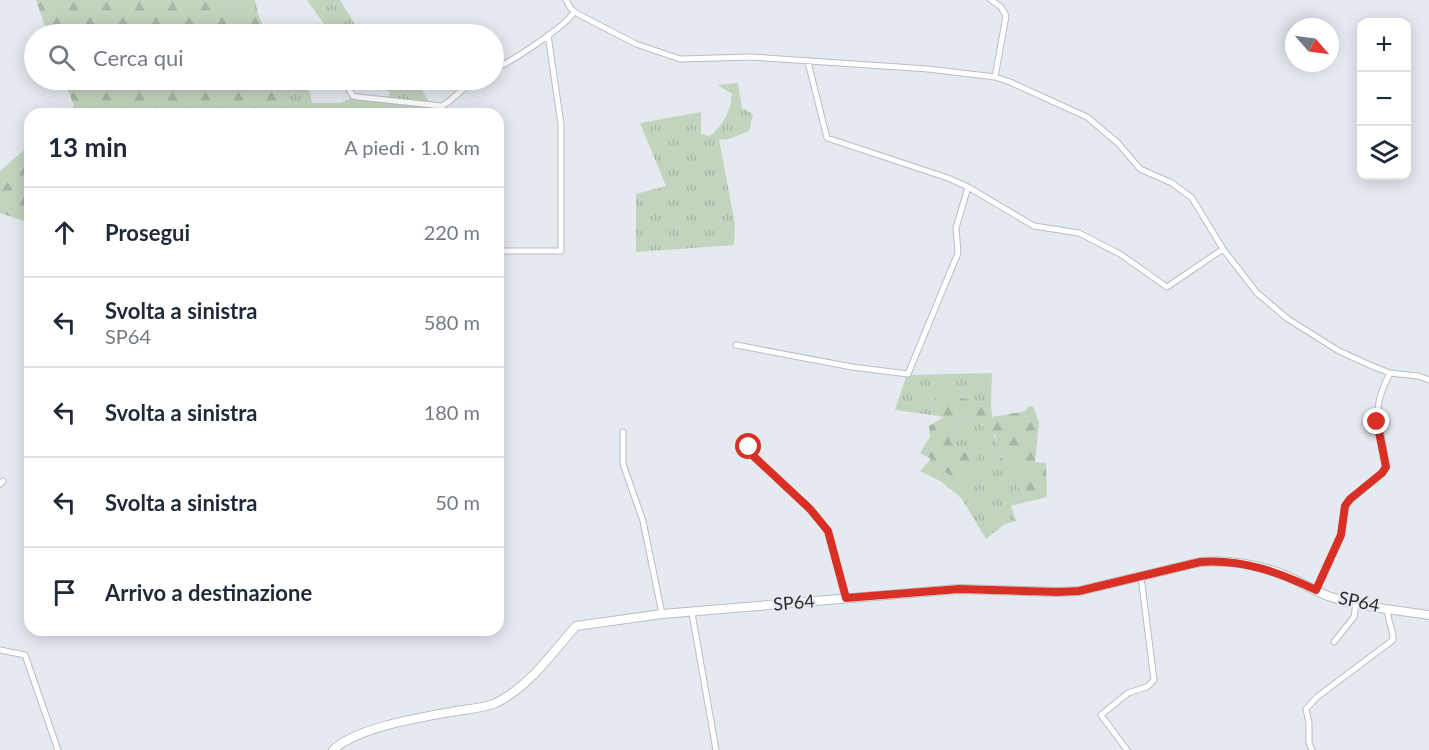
<!DOCTYPE html>
<html lang="it">
<head>
<meta charset="utf-8">
<style>
  body { margin:0; font-family:Lato,sans-serif; background:#f6f6f7; color:#1f2937 }
  .controls { position:absolute; right:18px; top:18px; display:grid; overflow:hidden; border-radius:12px; box-shadow:0 3px 15px #0003 }
  .controls button { width:54px; height:54px; display:grid; place-items:center; padding:0; border:0; border-bottom:2px solid #e0e1e3; background:#fff; color:#1f2937; font:30px sans-serif }
  .compass { position:absolute; left:1285px; top:18px; width:54px; height:54px; border-radius:50%; background:#fff; box-shadow:0 3px 15px #0003; rotate:118deg }
  .stop { position:absolute; width:18px; height:18px; margin:-14px; border:4px solid #d93025; border-radius:50%; background:#fff }
  .stop.end { background:#d93025; border-color:#fff; box-shadow:0 2px 6px #0008 }
  .list { margin:0; padding:0; list-style:none }
  h2 { display:flex; justify-content:space-between; align-items:center; height:78px; margin:0; padding:0 24px; font-size:26px }
  h2 small { font-size:20px; font-weight:400; color:#747a83 }
  .list li { display:grid; grid-template-columns:39px 1fr auto; gap:18px; align-items:center; box-sizing:border-box; height:90px; padding:0 24px; border-top:2px solid #e0e1e3 }
  .list b { display:block; font-size:22px; white-space:nowrap }
  .list p { margin:0; font-size:20px; white-space:nowrap; color:#747a83 }
  .list em { font-size:20px; font-style:normal; color:#747a83 }
  .icon { flex:none; width:33px; height:33px; fill:none; stroke:currentColor; stroke-width:2; stroke-linecap:round; stroke-linejoin:round }
  .map { position:relative; flex:none; width:1429px; height:750px; overflow:hidden }
  .search { position:absolute; background:#fff; box-shadow:0 3px 15px #0003; left:24px; top:24px; width:480px; height:66px; display:flex; align-items:center; gap:15px; box-sizing:border-box; padding:0 21px; border-radius:33px; color:#747a83; font-size:22px }
  .panel { position:absolute; background:#fff; box-shadow:0 3px 15px #0003; left:24px; top:108px; width:480px; height:528px; border-radius:18px }
  .map>svg:first-child { display:block }
  .grass { fill:url(#grass-tufts) }
  .forest { fill:url(#forest-firs) }
  .lines { fill:none; stroke-linecap:round; stroke-linejoin:round }
  .street-casing { stroke:#b9bdc4; stroke-width:7 }
  .secondary-casing { stroke:#b9bdc4; stroke-width:10 }
  .street { stroke:#fff; stroke-width:5 }
  .secondary { stroke:#fff; stroke-width:8 }
  .route { stroke:#d93025; stroke-width:8 }
  .labels { text-anchor:middle; stroke-width:4.5; stroke-linejoin:round; paint-order:stroke }
  .street-label { font-size:18px; fill:#2b2c2f; stroke:#e5e9f0 }
</style>
</head>
<body>
<div class="map">
<svg width="1429" height="750" viewBox="0 0 1429 750">
  <defs>
    <pattern id="grass-tufts" width="24" height="20" patternUnits="userSpaceOnUse" patternTransform="scale(1.5)"><rect width="24" height="20" fill="#c2d4be"/><path d="M3 7l-1-3M5 7V3M7 7l1-3M15 17l-1-3M17 17v-4M19 17l1-3" fill="none" stroke="#a7b6a4"/></pattern>
    <pattern id="forest-firs" width="22" height="20" patternUnits="userSpaceOnUse" patternTransform="scale(1.5)"><rect width="22" height="20" fill="#c2d4be"/><path d="M5 1l3.5 6h-7zM16 11l3.5 6h-7z" fill="#a7b6a4"/></pattern>
  </defs>
  <rect width="100%" height="100%" fill="#e5e9f0"/>
  <path class="grass" d="M227 0H255L258 13 251 18 234 10Z
    M307 0H340L361 34H331Z
    M281 80H325L324 84 309 90 312 103H341L353 97 387 101 390 92 385 90 384 85 373 80H389L392 84 421 88 430 104 441 108 425 114H290Z
    M738 83 742 108 753 114 749 131 726 140 719 139 735 225 734 245 636 252V194L666 186 640 123 701 112V134L710 136C723 125 731 112 732 94L718 85Z
    M992 373 991 404 936 394 932 415 895 410 906 377 910 375Z
    M960 419C992 427 993 425 1001 457L1018 464V484L1026 502 1011 506 1016 521 1005 524 986 539 962 499 942 482 943 472 950 475 972 453 962 451 950 442Z"/>
  <path class="forest" d="M36 0H227L234 10 251 17 258 13 266 34H48Z
    M64 80H281L290 114H65L74 106Z
    M30 145V223L0 213V171Z
    M936 393 991 404 992 417 1026 411 1027 407 1033 406 1039 422 1035 462 1046 463 1047 497 1026 502 1018 484V464L999 463 1001 457 995 434 983 431 984 425 960 419 950 442 964 450 963 451 977 455 976 462 966 479 964 478 962 481 944 472 942 482 920 471 931 459 920 453 930 437 929 426 944 417 932 415Z"/>
  <g class="lines">
    <defs>
      <path id="street" d="M566 0 571 9 578 14 636 44 680 59 752 57 928 69 995 77 1010 82 1087 117 1118 143 1140 169 1172 183 1192 198 1223 249 1257 293 1288 319 1339 351 1372 366 1390 373 1418 376 1429 380
        M991 0 1001 7 1006 16 995 77
        M808 62 827 138 948 178 968 187 1034 226 1079 233 1120 254 1167 287 1223 249
        M494 69C511 62 565 27 574 12
        M348 88 353 96 358 97 442 106 447 103 474 80
        M498 251H561V124L548 35
        M736 345 852 367 908 374 958 253 956 228 968 187
        M623 432V464L643 521 662 614
        M755 445 749 448V452L810 509 828 531 846 598
        M0 484 3 481
        M1316 590 1341 535 1344 510 1347 503 1382 473 1386 467C1383 424 1367 417 1390 373
        M692 613 716 750
        M1334 642 1354 617 1356 603
        M0 650 25 655 58 750
        M1127 750 1101 715 1128 693 1147 687 1154 680 1141 577
        M1312 750 1309 743V723L1306 709 1317 697 1393 640C1394 629 1386 620 1388 608"/>
      <path id="secondary" d="M333 750C358 727 422 717 456 711 469 709 484 708 496 703 530 686 552 653 576 626L662 614 959 589 1058 592 1079 591 1200 562C1227 560 1257 564 1282 574 1298 580 1312 590 1328 596 1360 607 1396 610 1429 615"/>
    </defs>
    <use href="#street" class="street-casing"/>
    <use href="#secondary" class="secondary-casing"/>
    <use href="#street" class="street"/>
    <use href="#secondary" class="secondary"/>
  </g>
  <g class="lines">
    <path class="route" d="M749 447V452L810 509 828 531 846 598 959 589 1058 592 1079 591 1200 562C1243 559 1278 572 1316 590L1341 535 1345 506 1350 499 1382 473 1386 467 1377 422"/>
  </g>
  <g class="labels">
    <g class="street-label">
      <text transform="translate(1359 602) rotate(12)" y="6">SP64</text>
      <text transform="translate(794 603) rotate(-5)" y="6">SP64</text>
    </g>
  </g>
</svg>
<div class="controls">
<button>+</button>
<button>−</button>
<button><svg class="icon" aria-label="layers" viewBox="0 0 24 24"><path d="M12 4l9 5-9 5-9-5zM3 14l9 5 9-5"/></svg></button>
</div>
<svg class="compass" viewBox="-18 -18 36 36"><path d="M0-13l5 13h-10z" fill="#e53935"/><path d="M0 13l5-13h-10z" fill="#747a83"/></svg>
<div class="stop" style="left:749px;top:447px"></div>
<div class="stop end" style="left:1377px;top:422px"></div>
<div class="search"><svg class="icon" aria-label="search" viewBox="0 0 24 24"><circle cx="10" cy="10" r="6"/><path d="M15 15l6 6"/></svg>Cerca qui</div>
<section class="panel">
<h2>13 min<small>A piedi · 1.0 km</small></h2>
<ul class="list">
<li><svg class="icon" aria-label="ahead" viewBox="0 0 24 24"><path d="M12 20V5M6 11l6-6 6 6"/></svg><div><b>Prosegui</b></div><em>220 m</em></li>
<li><svg class="icon" aria-label="left" viewBox="0 0 24 24"><path d="M17 20v-9H6M10 6l-5 5 5 5"/></svg><div><b>Svolta a sinistra</b><p>SP64</p></div><em>580 m</em></li>
<li><svg class="icon" aria-label="left" viewBox="0 0 24 24"><path d="M17 20v-9H6M10 6l-5 5 5 5"/></svg><div><b>Svolta a sinistra</b></div><em>180 m</em></li>
<li><svg class="icon" aria-label="left" viewBox="0 0 24 24"><path d="M17 20v-9H6M10 6l-5 5 5 5"/></svg><div><b>Svolta a sinistra</b></div><em>50 m</em></li>
<li><svg class="icon" aria-label="arrive" viewBox="0 0 24 24"><path d="M6 21V4h12l-3 4 3 4H6"/></svg><div><b>Arrivo a destinazione</b></div></li>
</ul>
</section>
</div>
</body>
</html>
